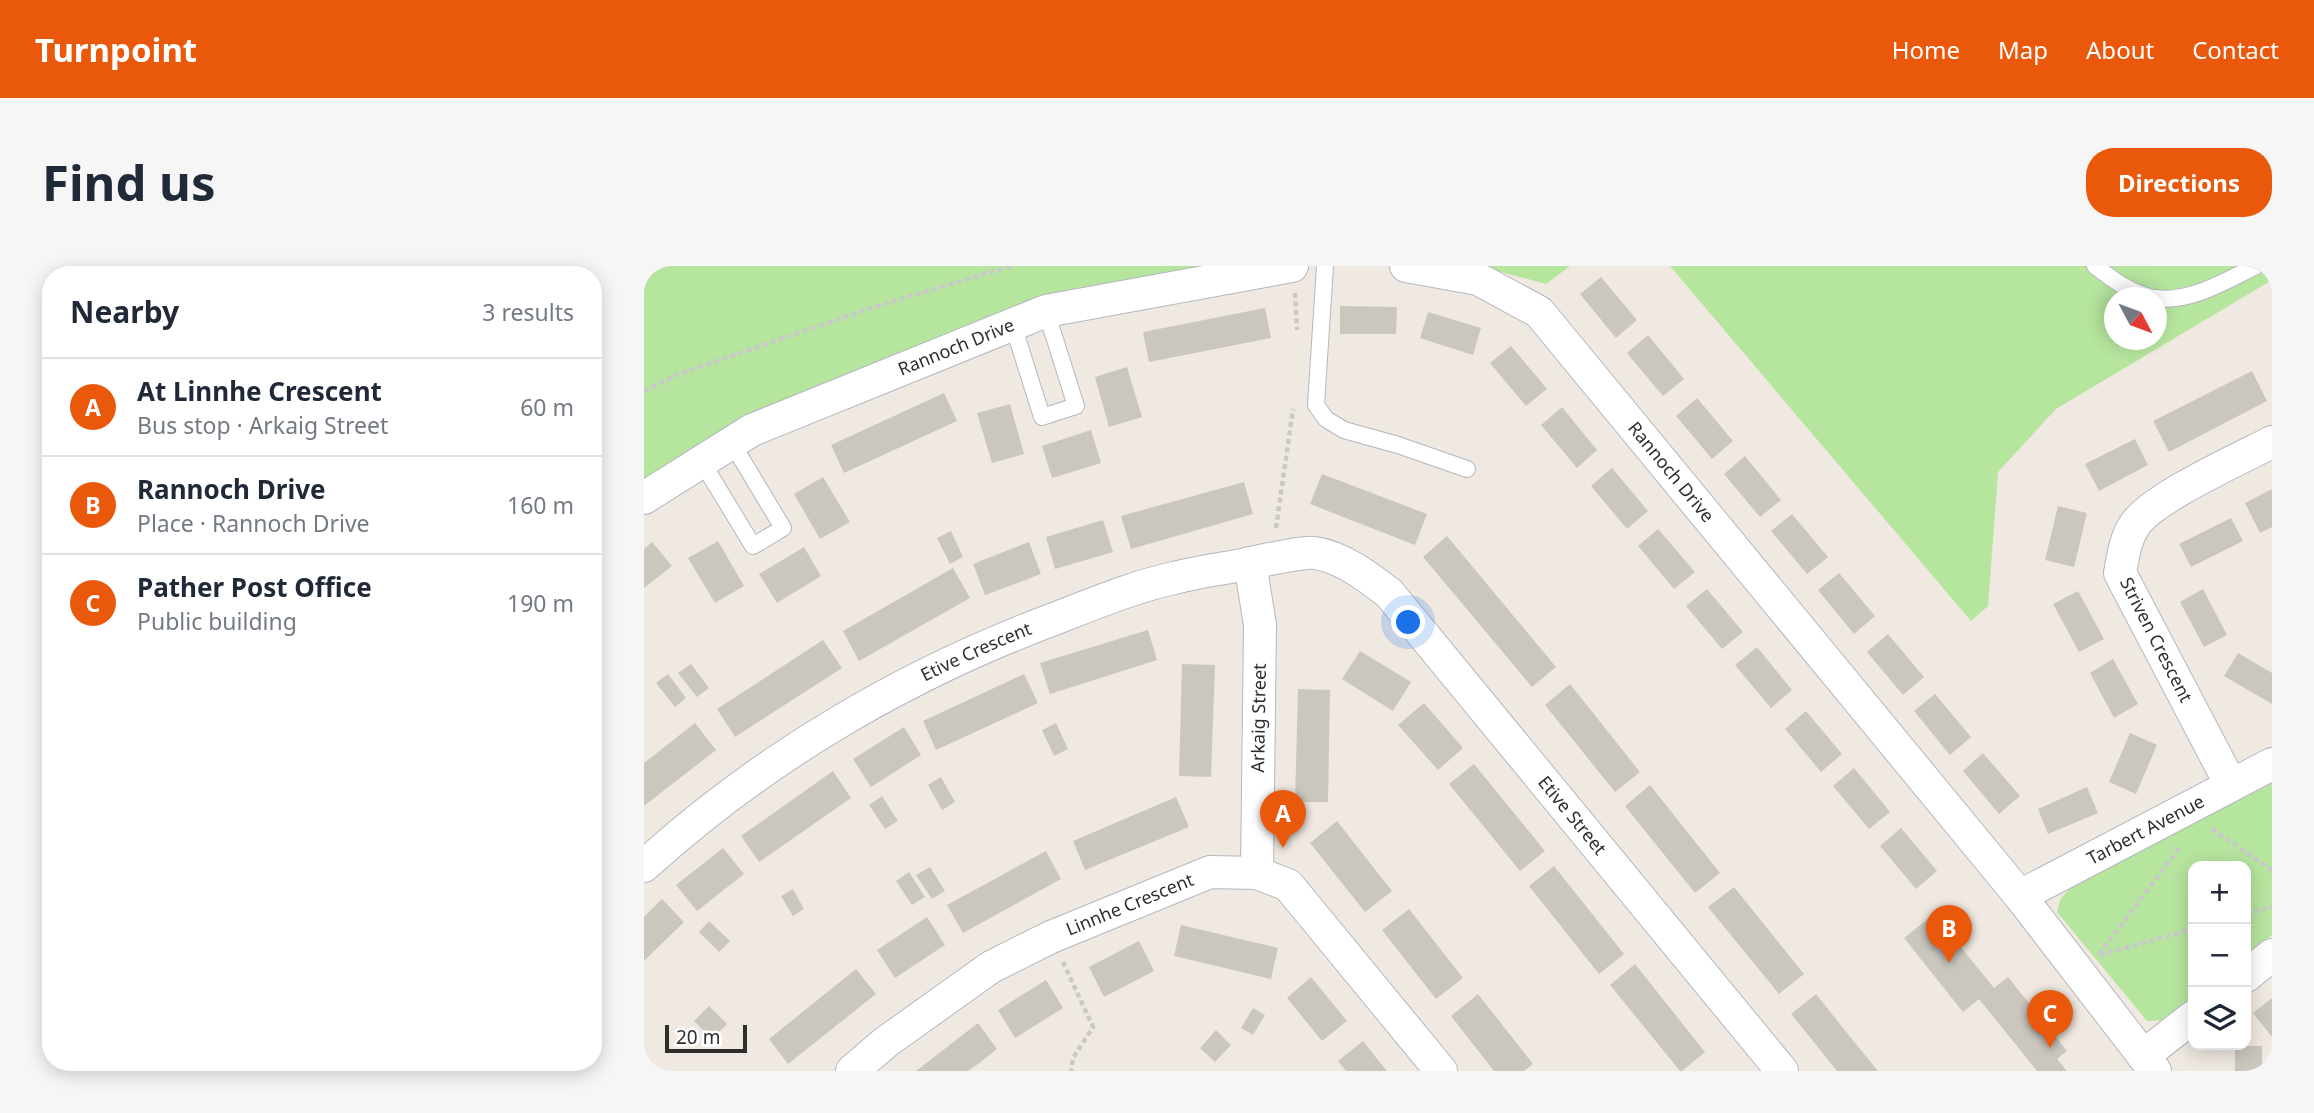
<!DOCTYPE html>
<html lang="en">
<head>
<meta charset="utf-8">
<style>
  body { margin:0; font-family:"Noto Sans",sans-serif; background:#f6f6f7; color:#1f2937 }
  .controls { position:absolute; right:21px; bottom:21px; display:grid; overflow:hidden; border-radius:14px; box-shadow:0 4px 18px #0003 }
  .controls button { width:63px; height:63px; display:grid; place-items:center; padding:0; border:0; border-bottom:2px solid #e0e1e3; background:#fff; color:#1f2937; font:35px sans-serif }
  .compass { position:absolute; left:1460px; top:21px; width:63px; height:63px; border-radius:50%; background:#fff; box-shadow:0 4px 18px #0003; rotate:131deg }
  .scale { position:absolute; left:21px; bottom:18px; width:82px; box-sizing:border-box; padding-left:7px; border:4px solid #2e2e2e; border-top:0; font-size:19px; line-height:24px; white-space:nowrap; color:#2e2e2e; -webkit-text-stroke:5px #fff; paint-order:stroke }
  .you { position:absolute; left:765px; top:357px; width:24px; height:24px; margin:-18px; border:5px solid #fff; border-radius:50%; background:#1a73e8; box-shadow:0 0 0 10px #1a73e833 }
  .badge { display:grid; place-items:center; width:46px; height:46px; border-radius:50%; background:#ea580c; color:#fff; font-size:23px; font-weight:700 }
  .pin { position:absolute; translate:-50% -58px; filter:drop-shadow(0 2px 4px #0008) }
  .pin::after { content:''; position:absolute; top:37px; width:24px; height:21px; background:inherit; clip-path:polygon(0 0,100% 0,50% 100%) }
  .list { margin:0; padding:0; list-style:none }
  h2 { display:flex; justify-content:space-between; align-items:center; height:91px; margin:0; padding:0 28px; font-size:30px }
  h2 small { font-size:23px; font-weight:400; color:#747a83 }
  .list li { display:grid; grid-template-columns:46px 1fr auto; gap:21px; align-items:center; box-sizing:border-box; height:98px; padding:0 28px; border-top:2px solid #e0e1e3 }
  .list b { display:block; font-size:26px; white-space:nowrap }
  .list p { margin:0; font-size:23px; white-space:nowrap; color:#747a83 }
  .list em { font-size:23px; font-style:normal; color:#747a83 }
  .icon { flex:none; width:38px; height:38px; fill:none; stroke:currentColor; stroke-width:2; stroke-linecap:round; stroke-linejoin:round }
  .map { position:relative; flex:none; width:1628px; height:805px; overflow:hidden; border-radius:28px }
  header { display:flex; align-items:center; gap:42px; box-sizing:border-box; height:98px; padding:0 35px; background:#ea580c; color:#fff }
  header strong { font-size:33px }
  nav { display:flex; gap:38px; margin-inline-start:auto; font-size:24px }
  .intro { display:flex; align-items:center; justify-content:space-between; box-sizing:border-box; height:168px; padding:0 42px }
  h1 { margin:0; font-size:49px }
  .button { padding:18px 32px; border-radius:28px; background:#ea580c; color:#fff; font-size:24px; font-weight:700 }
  main { display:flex; gap:42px; padding:0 42px }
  aside { flex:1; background:#fff; border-radius:28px; box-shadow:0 4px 18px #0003 }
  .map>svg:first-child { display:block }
  .green { fill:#b6e59e; fill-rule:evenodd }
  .building { fill:#cbc7bf }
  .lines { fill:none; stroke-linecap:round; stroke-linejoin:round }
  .lane-casing { stroke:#b4b7c1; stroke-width:18 }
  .street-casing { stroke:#b4b7c1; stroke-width:34 }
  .path { stroke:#c9c9c9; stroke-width:4.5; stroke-dasharray:5 3.5; stroke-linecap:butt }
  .lane { stroke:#fff; stroke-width:16 }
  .street { stroke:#fff; stroke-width:32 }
  .labels { text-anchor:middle; stroke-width:5; stroke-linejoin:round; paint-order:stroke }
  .street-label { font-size:18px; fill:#2e2e2e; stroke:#fff }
</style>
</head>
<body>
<header>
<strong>Turnpoint</strong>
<nav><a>Home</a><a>Map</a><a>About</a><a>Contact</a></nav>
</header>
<div class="intro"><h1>Find us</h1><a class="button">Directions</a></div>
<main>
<aside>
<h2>Nearby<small>3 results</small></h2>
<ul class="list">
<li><span class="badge">A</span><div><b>At Linnhe Crescent</b><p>Bus stop · Arkaig Street</p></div><em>60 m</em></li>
<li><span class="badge">B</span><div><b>Rannoch Drive</b><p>Place · Rannoch Drive</p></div><em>160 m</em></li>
<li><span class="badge">C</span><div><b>Pather Post Office</b><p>Public building</p></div><em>190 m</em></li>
</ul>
</aside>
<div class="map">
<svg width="1628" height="805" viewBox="0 0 1628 805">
  <rect width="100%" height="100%" fill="#efe9e1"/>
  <path class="green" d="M0 0H559L421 27 0 217Z
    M835 0H926L902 18Z
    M1026 0H1628V14L1412 143 1354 206 1344 340 1327 355ZM1470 32H1512V74H1470Z
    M1628 517V669L1602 690V600H1549V733L1524 754 1503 755 1413 646 1417 632 1429 619Z"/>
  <path class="building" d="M957 11 993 54 972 72 936 28Z
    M696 40 753 41 752 68H696Z
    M621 42 627 72 505 96 499 66Z
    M784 46 837 62 829 89 776 72Z
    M1004 69 1040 113 1019 130 983 87Z
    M867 80 903 123 882 140 846 97Z
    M483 101 498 151 465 161 451 111Z
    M1608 105 1623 135 1525 186 1509 155Z
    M300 127 313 155 200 207 187 179Z
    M1053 132 1089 175 1068 193 1032 150Z
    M366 138 380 188 348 197 333 147Z
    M918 141 953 184 933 202 897 159Z
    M447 164 457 197 408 212 398 180Z
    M1491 173 1504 199 1455 225 1441 198Z
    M1101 190 1137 234 1116 251 1080 208Z
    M968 202 1004 245 983 263 947 220Z
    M678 208 783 248 771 279 666 238Z
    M179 211 206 256 176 273 150 228Z
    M600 216 609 248 487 283 477 250Z
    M1628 223V261L1616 267 1601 237Z
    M1414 240 1443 247 1430 301 1401 294Z
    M1148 248 1184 291 1163 308 1127 265Z
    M1587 252 1599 275 1547 301 1535 278Z
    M459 254 469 286 411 303 402 271Z
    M1014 263 1051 306 1030 323 994 280Z
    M307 265 319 291 306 298 293 272Z
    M803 270 912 401 888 421 779 291Z
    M74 275 100 320 71 337 44 292Z
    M8 276 28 300 0 322V283Z
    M385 276 397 308 341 329 329 298Z
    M160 281 177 310 133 337 115 308Z
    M309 302 326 332 215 395 199 365Z
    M1195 307 1231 350 1210 368 1174 324Z
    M1063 323 1099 366 1078 383 1042 340Z
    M1559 323 1583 369 1560 381 1536 336Z
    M1434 325 1460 373 1435 386 1409 338Z
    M504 364 513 394 406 428 396 397Z
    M1244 368 1280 411 1259 429 1223 386Z
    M179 374 198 402 91 471 73 443Z
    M1113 381 1148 424 1127 442 1091 399Z
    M716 385 767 416 749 445 698 413Z
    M1594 387 1628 407V438L1580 410Z
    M1469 393 1494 438 1470 452 1446 407Z
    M47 398 65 422 53 431 34 407Z
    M538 398 571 399 567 511 535 510Z
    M24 408 42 432 31 441 12 417Z
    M380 408 394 437 292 484 279 455Z
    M926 418 996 506 971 526 901 439Z
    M654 423 686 424 684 536H651Z
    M1291 428 1327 471 1306 489 1270 445Z
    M780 437 819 482 794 504 754 459Z
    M1162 445 1198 488 1177 506 1141 463Z
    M51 457 72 484 0 540V497Z
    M412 457 424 483 410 490 398 464Z
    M260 461 277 489 227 521 209 493Z
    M1486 467 1513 479 1492 528 1465 516Z
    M1339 487 1376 530 1355 548 1319 505Z
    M830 498 901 585 876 605 805 518Z
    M1210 502 1246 546 1225 563 1189 520Z
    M189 505 207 532 115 596 97 570Z
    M297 511 311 536 298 544 284 519Z
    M1006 519 1076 607 1051 627 981 540Z
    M1443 521 1454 547 1404 568 1394 543Z
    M238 530 254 555 241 563 225 539Z
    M532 531 545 561 441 604 429 575Z
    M693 555 748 625 721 646 666 577Z
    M1257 562 1293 605 1272 623 1236 580Z
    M79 582 100 608 53 645 32 619Z
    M402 585 417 613 319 667 303 639Z
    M910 600 980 688 955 708 885 620Z
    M286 601 301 625 288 633 272 609Z
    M265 606 281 631 268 639 252 615Z
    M1090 621 1160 708 1135 728 1064 641Z
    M149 623 160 643 149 650 137 630Z
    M18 633 40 656 0 695V651Z
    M765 643 819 712 792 733 738 664Z
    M1290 648 1350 722 1364 711 1423 785 1413 793 1423 805H1393L1335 733 1319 746 1260 672Z
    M283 651 301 679 251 712 233 684Z
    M65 655 86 675 75 686 55 666Z
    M537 659 634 682 627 713 530 690Z
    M495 675 510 705 460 731 445 701Z
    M991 698 1061 786 1038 805H1036L966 719Z
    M212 703 232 728 144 798 125 773Z
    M667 711 703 755 678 775 643 732Z
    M402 714 419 742 371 772 354 744Z
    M834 728 889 798 880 805H850L807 750Z
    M1172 728 1207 772 1234 805H1193L1165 770 1147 748Z
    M1628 732V771L1609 747Z
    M65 740 83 758 68 773 50 755Z
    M609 742 621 749 609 769 597 762Z
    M334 757 353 783 334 798 324 805H272Z
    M572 764 587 779 571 796 556 782Z
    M719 775 734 794 743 805H702L694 795Z
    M1591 780H1618V805H1591Z"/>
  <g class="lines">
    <defs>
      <path id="lane" d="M681 0 672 139 682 153 700 164 754 179 823 203
        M1451 0C1469 14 1488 28 1510 32
        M1512 32C1546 37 1583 14 1612 0
        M369 59 398 151 432 140 402 45
        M58 196 109 280 139 262 88 177"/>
      <g id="street">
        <path id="s1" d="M762 0 834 13 895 46 1376 630 1511 805"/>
        <path id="s2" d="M0 232 108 164 402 45 648 0"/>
        <path d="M606 297 616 359 613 607"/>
        <path d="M1587 519 1476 307C1479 291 1481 274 1490 260 1506 233 1597 192 1628 176"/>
        <path id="s3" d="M0 600C119 492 260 409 410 353 449 338 489 321 530 312 549 307 568 304 587 301 604 298 658 285 671 287 698 291 724 311 745 327L1138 805"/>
        <path id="s4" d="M1376 630 1628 498"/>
        <path d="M1602 710 1628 689"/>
        <path d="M1499 790 1549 751"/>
        <path id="s5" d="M208 805 242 776 347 701 407 671 566 606 613 607 644 619 797 805"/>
      </g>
    </defs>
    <use href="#lane" class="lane-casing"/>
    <use href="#street" class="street-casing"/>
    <path class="path" d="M651 27 653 64
      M0 125 35 108 230 41 367 0
      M632 262 649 143
      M1568 563 1628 604
      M1602 648 1628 641
      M1455 688 1536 581
      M1456 689 1549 663
      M419 696 449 761 429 792 427 805"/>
    <use href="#lane" class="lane"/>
    <use href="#street" class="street"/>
  </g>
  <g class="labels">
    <g class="street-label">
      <text dy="6" stroke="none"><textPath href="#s2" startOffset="348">Rannoch Drive</textPath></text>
      <text dy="6" stroke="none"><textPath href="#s1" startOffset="350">Rannoch Drive</textPath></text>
      <text transform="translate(1512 374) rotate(63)" y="6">Striven Crescent</text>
      <text dy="6" stroke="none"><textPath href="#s3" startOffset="397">Etive Crescent</textPath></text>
      <text transform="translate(615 452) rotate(-89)" y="6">Arkaig Street</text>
      <text dy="6" stroke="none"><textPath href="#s3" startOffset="1125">Etive Street</textPath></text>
      <text dy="6" stroke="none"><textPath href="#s4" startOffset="142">Tarbert Avenue</textPath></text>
      <text dy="6" stroke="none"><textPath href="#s5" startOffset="326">Linnhe Crescent</textPath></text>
    </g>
  </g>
</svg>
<div class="controls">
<button>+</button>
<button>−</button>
<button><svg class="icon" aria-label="layers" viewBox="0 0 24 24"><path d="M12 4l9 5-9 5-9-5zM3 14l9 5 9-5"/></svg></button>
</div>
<svg class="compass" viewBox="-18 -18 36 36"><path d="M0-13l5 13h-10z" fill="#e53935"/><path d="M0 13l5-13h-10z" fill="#747a83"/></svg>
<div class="scale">20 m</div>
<div class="you"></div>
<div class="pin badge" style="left:639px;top:582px">A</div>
<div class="pin badge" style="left:1305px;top:697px">B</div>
<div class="pin badge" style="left:1406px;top:782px">C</div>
</div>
</main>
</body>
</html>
